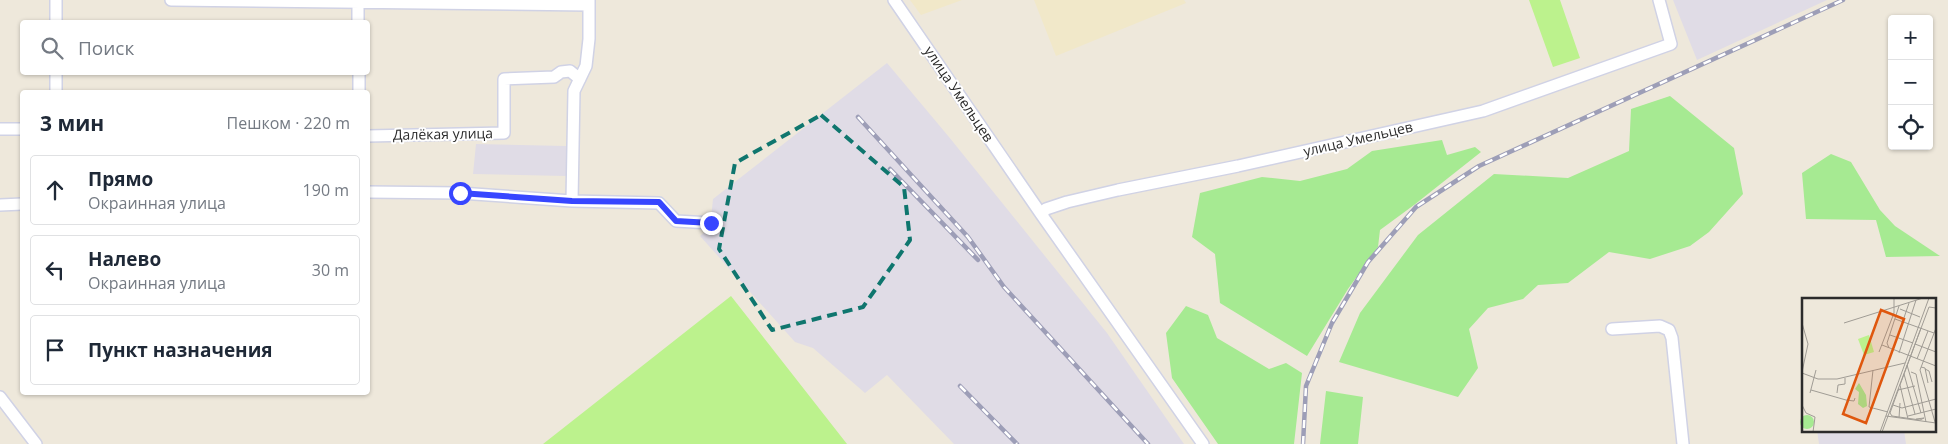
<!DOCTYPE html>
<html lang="ru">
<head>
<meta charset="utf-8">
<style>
  body { margin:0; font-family:"Open Sans",sans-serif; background:#f2f2f3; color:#1f2937 }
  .controls { position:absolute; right:15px; top:15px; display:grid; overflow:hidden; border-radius:5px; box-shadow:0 1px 4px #0004 }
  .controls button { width:45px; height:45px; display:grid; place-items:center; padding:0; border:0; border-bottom:1px solid #e0e1e3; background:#fff; color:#1f2937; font:25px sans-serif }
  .stop { position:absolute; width:15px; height:15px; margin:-11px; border:4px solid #3746ff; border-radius:50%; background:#fff }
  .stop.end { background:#3746ff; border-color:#fff; box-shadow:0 1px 5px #0008 }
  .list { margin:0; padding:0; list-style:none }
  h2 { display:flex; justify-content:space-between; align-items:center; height:65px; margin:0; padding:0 20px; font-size:21px }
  h2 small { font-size:16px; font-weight:400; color:#747a83 }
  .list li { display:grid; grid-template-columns:32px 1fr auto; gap:15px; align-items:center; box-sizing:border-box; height:70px; margin:0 10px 10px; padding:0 10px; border:1px solid #e0e1e3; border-radius:5px }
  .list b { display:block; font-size:19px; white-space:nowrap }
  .list p { margin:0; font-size:16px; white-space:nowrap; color:#747a83 }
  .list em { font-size:16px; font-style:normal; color:#747a83 }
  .icon { flex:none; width:28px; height:28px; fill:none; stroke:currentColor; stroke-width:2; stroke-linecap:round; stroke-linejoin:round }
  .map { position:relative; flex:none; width:1948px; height:444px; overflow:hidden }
  .search { position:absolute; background:#fff; box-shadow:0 1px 4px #0004; left:20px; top:20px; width:350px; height:55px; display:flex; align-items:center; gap:12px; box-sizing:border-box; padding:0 18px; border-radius:5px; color:#747a83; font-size:19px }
  .panel { position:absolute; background:#fff; box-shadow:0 1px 4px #0004; left:20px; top:90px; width:350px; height:305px; border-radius:5px }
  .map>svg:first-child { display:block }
  .industrial { fill:#e0dce6 }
  .education { fill:#f1e8c9 }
  .green { fill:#a6ea92 }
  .pitch { fill:#bcf28d }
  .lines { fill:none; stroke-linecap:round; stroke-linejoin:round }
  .minor-casing { stroke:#d0d2e5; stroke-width:14 }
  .minor { stroke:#fff; stroke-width:11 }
  .rail-casing { stroke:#9d9eb7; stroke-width:4.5 }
  .rail { stroke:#fff; stroke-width:2.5; stroke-dasharray:8; stroke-linecap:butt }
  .route { stroke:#3746ff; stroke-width:6 }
  .marked { fill:none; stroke:#0f766e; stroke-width:4; stroke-dasharray:10 6; stroke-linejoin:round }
  .labels { text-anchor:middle; stroke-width:4; stroke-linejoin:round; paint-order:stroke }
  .street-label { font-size:14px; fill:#2b2b2b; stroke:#fff }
  .inset-road { fill:none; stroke:#a09c95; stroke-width:1 }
  .view { fill:#df570e; fill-opacity:0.15; stroke:#df570e; stroke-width:2.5 }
  .inset-edge { fill:none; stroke:#2b2b2b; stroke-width:2.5 }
</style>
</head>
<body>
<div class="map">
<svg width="1948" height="444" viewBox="0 0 1948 444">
  <rect width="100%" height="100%" fill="#eee8db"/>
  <path class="industrial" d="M1673 0H1827L1697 60Z
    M887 63 949 137 1107 333 1184 444H954L887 375 865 393 813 348 795 342 700 236 710 228 713 199Z
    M476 144 566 146V176L473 174Z
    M1817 430H1904L1906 444H1819Z"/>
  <path class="education" d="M910 0H962L921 15Z
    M1034 0H1184L1186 3 1056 56Z"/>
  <path class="green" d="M1670 96 1734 148 1743 194 1709 232 1690 246 1650 259 1609 252 1568 283 1538 285 1523 299 1488 308 1469 329 1478 368 1458 397 1339 362 1360 313 1418 235 1494 174 1568 178 1629 151 1631 109Z
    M1442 140 1447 155 1475 147 1481 152 1414 205 1380 230 1378 247 1348 289 1307 356 1220 303 1215 254 1192 237 1200 193 1262 177 1300 181 1347 169 1372 151Z
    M1831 154 1851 162 1880 210 1895 226 1940 256 1886 257 1876 220 1806 219 1802 173Z
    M1186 306 1208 315 1217 338 1269 369 1286 363 1302 373 1294 444H1218L1172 378 1166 333Z
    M1326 391 1363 397 1358 444H1320Z"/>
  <path class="pitch" d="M1529 0H1560L1580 58 1553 67Z
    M731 296 847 444H543Z"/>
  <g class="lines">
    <defs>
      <path id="minor" d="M56 0V22
        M171 0 589 5
        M358 0V22
        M894 0 1041 214 1203 444
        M56 72V92
        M359 72V92
        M0 129H22
        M368 136 504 133V79L554 77 561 72 570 71 580 79
        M368 192 460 193 572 201 659 203 676 221 711 223
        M572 201 574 91 586 66 589 39V0
        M0 205 22 204
        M1041 214 1046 209 1067 202 1118 190 1238 166 1483 111 1671 44 1659 0
        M1612 329 1660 326 1669 330 1672 338 1683 444
        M0 397 36 444"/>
    </defs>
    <use href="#minor" class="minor-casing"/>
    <use href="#minor" class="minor"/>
    <defs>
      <path id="rail" d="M858 117 968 237 1004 287 1148 444
        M890 169 978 260
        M960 386 1017 444
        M1303 444 1306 386 1332 323 1368 262 1416 207 1479 166 1843 0"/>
    </defs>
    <use href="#rail" class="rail-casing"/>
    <use href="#rail" class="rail"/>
  </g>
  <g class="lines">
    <path class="route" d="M460 193 572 201 659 202 676 221 711 223"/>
  </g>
  <path class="marked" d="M821 115 904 187 910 240 863 307 772 330 719 249 735 163Z"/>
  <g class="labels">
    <g class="street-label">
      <text transform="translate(959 94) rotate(56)" y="5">улица Умельцев</text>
      <text transform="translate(443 134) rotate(-1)" y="5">Далёкая улица</text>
      <text transform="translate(1358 139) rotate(-13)" y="5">улица Умельцев</text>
    </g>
  </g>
  <g transform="translate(1802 298)">
    <rect width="134" height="134" fill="#eee8db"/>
    <path d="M57 85 64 97 65 108 61 110 56 106 57 94 53 91ZM-2 124a7 7 0 1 1 14 0a7 7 0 1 1-14 0Z" fill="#a6ea92"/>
    <path d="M67 37 72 54 62 57 56 41Z" fill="#bcf28d"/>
    <path class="inset-road" d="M98 11 118 19M93 21 132 35M0 25 6 46 0 74M42 25 121 0M88 37 111 45M113 46 134 54M80 47 134 68M87 50 85 45 97 8M91 52 107 5M77 54 92 15V0M97 55 114 2M115 61 126 33M105 67 119 115M119 69 123 70 126 85M123 71 127 73 130 84M71 72 67 109 86 114M109 74 114 76 124 124M0 75 16 81H35L103 65M102 76 113 116M9 92 44 102 52 103 53 100M96 92 113 88M8 95 14 72M35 95 36 87 43 86V80M0 107 4 115 13 119 11 134M91 107 100 110 134 101M88 115 97 90M88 115 90 118 118 122 122 120 114 121M84 118 134 125M106 118 134 111M97 120 98 105M106 121 98 87 119 30M133 124 118 72 134 30M78 134 127 0M80 134 127 9 134 10"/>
    <path class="view" d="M79 12 102 21 64 125 41 116Z"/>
    <rect width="134" height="134" class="inset-edge"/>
  </g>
</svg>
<div class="controls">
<button>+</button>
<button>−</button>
<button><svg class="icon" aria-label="locate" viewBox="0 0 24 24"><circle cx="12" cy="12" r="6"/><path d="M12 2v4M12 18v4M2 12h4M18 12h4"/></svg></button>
</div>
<div class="stop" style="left:460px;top:193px"></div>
<div class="stop end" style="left:711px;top:223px"></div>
<div class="search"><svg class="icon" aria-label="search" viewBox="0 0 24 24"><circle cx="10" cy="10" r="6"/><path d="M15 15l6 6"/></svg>Поиск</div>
<section class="panel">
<h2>3 мин<small>Пешком · 220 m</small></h2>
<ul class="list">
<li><svg class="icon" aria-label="ahead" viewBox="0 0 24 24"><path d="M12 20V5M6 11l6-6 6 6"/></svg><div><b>Прямо</b><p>Окраинная улица</p></div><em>190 m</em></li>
<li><svg class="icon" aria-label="left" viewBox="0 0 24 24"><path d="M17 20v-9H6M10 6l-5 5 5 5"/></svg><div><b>Налево</b><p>Окраинная улица</p></div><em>30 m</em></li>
<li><svg class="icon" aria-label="arrive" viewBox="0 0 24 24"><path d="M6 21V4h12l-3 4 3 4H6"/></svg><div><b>Пункт назначения</b></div></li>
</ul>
</section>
</div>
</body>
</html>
